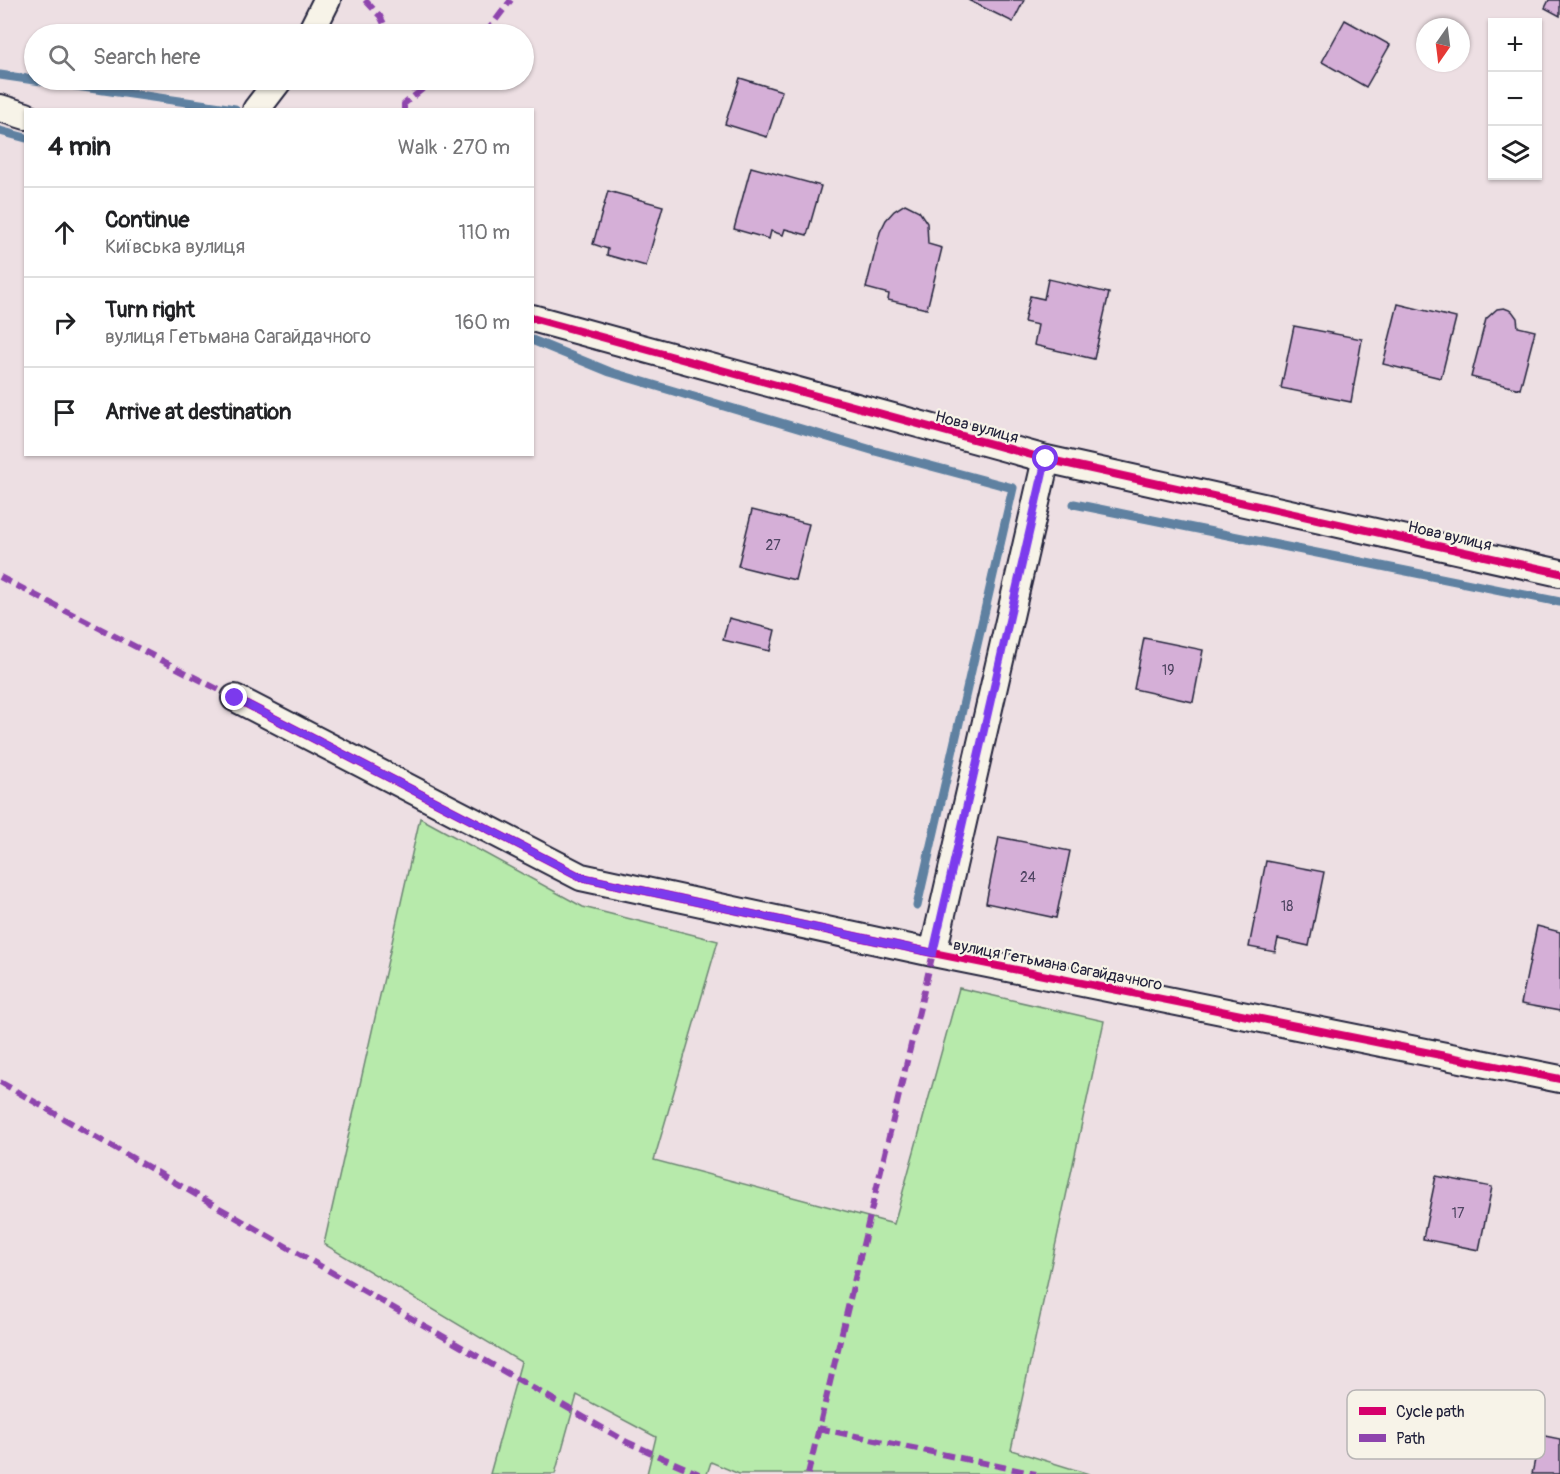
<!DOCTYPE html>
<html lang="en">
<head>
<meta charset="utf-8">
<style>
  body { margin:0; font-family:Pangolin,sans-serif; background:#f2f2f2; color:#202124 }
  .controls { position:absolute; right:18px; top:18px; display:grid; overflow:hidden; border-radius:0px; box-shadow:0 2px 4px #0004 }
  .controls button { width:54px; height:54px; display:grid; place-items:center; padding:0; border:0; border-bottom:2px solid #e0e0e0; background:#fff; color:#202124; font:30px sans-serif }
  .compass { position:absolute; left:1416px; top:18px; width:54px; height:54px; border-radius:50%; background:#fff; box-shadow:0 2px 4px #0004; rotate:194deg }
  .stop { position:absolute; width:18px; height:18px; margin:-14px; border:4px solid #7c3aed; border-radius:50%; background:#fff }
  .stop.end { background:#7c3aed; border-color:#fff; box-shadow:0 2px 6px #0008 }
  .list { margin:0; padding:0; list-style:none }
  h2 { display:flex; justify-content:space-between; align-items:center; height:78px; margin:0; padding:0 24px; font-size:26px }
  h2 small { font-size:20px; font-weight:400; color:#757577 }
  .list li { display:grid; grid-template-columns:39px 1fr auto; gap:18px; align-items:center; box-sizing:border-box; height:90px; padding:0 24px; border-top:2px solid #e0e0e0 }
  .list b { display:block; font-size:22px; white-space:nowrap }
  .list p { margin:0; font-size:20px; white-space:nowrap; color:#757577 }
  .list em { font-size:20px; font-style:normal; color:#757577 }
  .icon { flex:none; width:33px; height:33px; fill:none; stroke:currentColor; stroke-width:2; stroke-linecap:round; stroke-linejoin:round }
  .map { position:relative; flex:none; width:1560px; height:1474px; overflow:hidden }
  .search { position:absolute; background:#fff; box-shadow:0 2px 4px #0004; left:24px; top:24px; width:510px; height:66px; display:flex; align-items:center; gap:15px; box-sizing:border-box; padding:0 21px; border-radius:33px; color:#757577; font-size:22px }
  .panel { position:absolute; background:#fff; box-shadow:0 2px 4px #0004; left:24px; top:108px; width:510px; height:348px; border-radius:0px }
  .map>svg:first-child { display:block }
  .green { fill:#b7eaab; stroke:#6c8673; stroke-width:1.5 }
  .lines { fill:none; stroke-linecap:round; stroke-linejoin:round }
  .stream { stroke:#5e81a1; stroke-width:9 }
  .building { fill:#d5afd7; stroke:#22223b; stroke-width:1.5 }
  .minor-casing { stroke:#22223b; stroke-width:30 }
  .minor { stroke:#f7f3e8; stroke-width:26 }
  .quiet { stroke:#8e44ad; stroke-width:6; stroke-dasharray:12 6; stroke-linecap:butt }
  .cycleway-casing { stroke:#f7f3e8; stroke-width:11 }
  .cycleway { stroke:#d6006c; stroke-width:8 }
  .route { stroke:#7c3aed; stroke-width:8 }
  .labels { text-anchor:middle; stroke-width:4.5; stroke-linejoin:round; paint-order:stroke }
  .number-label { font-size:14px; fill:#4f4562 }
  .street-label { font-size:16px; fill:#22223b; stroke:#f7f3e8 }
  .key { fill:#f7f3e8; stroke:#b7b4b4; stroke-width:1.5 }
  .key-label { font-size:16px; fill:#22223b }
</style>
</head>
<body>
<div class="map">
<svg width="1560" height="1474" viewBox="0 0 1560 1474">
  <rect width="100%" height="100%" fill="#eddfe3"/>
  <filter id="ink" filterUnits="userSpaceOnUse"><feTurbulence type="fractalNoise" baseFrequency=".0167" numOctaves="2"/><feDisplacementMap in="SourceGraphic" scale="12" xChannelSelector="R" yChannelSelector="G"/><feConvolveMatrix kernelMatrix="1 2 1 2 8 2 1 2 1" color-interpolation-filters="sRGB"/></filter>
  <g filter="url(#ink)">
    <path class="green" d="M420 818 583 907 718 941 654 1160 894 1224 959 988 1104 1021 1011 1450 1089 1474H739L711 1462 707 1474H647L656 1437 577 1395 555 1474H490L521 1362 324 1244Z"/>
    <g class="lines">
      <path class="stream" d="M0 75 235 109
        M0 131 26 138
        M532 340 610 372 875 451 1013 488 917 906
        M1074 504 1560 602"/>
    </g>
    <path class="building" d="M968 0H1024L1013 22Z
      M1549 0H1560V16L1545 8Z
      M1345 20 1390 45 1366 87 1322 62Z
      M740 78 782 91 767 137 725 124Z
      M751 167 821 186 807 235 785 229 783 235 771 231 769 239 734 229Z
      M608 191 663 206 646 266 607 255 608 249 593 244Z
      M905 204 919 211 927 223 928 244 942 248 927 309 888 300 889 294 866 288 880 232 886 220 894 211Z
      M1048 279 1109 293 1094 359 1034 345 1038 325 1024 322 1030 296 1044 299Z
      M1398 304 1456 318 1441 378 1383 364Z
      M1504 308 1512 311 1517 318 1518 327 1535 331 1520 389 1471 377 1486 319 1497 309Z
      M1294 326 1362 339 1351 402 1281 388Z
      M752 510 809 524 795 580 738 566Z
      M729 618 775 630 770 651 723 640Z
      M1144 638 1203 650 1193 702 1134 689Z
      M999 837 1070 851 1056 918 986 903Z
      M1266 861 1324 872 1309 946 1278 939 1275 952 1249 947Z
      M1537 926 1560 932V1011L1521 1004Z
      M1436 1176 1492 1187 1479 1250 1423 1239Z
      M1540 1435 1560 1439V1474H1532Z"/>
    <g class="lines">
      <defs>
        <path id="minor" d="M310 34 327 0
          M0 108 26 116
          M256 110 279 80
          M532 318 1046 459 1560 573
          M235 698 581 877 933 953 1560 1079
          M933 953 1046 459"/>
      </defs>
      <use href="#minor" class="minor-casing"/>
      <use href="#minor" class="minor"/>
      <path class="quiet" d="M365 0 380 16 389 34
        M485 34 511 0
        M409 80 416 95
        M404 110V104L434 80
        M0 577 235 698
        M0 1082 627 1442 699 1474
        M818 1428 1036 1474
        M808 1474 933 953"/>
      <defs>
        <path id="cycleway" d="M532 318 1046 459 1560 573
          M235 698 581 877 933 953 1560 1079"/>
      </defs>
      <use href="#cycleway" class="cycleway-casing"/>
      <use href="#cycleway" class="cycleway"/>
    </g>
  </g>
  <g class="lines" filter="url(#ink)">
    <path class="route" d="M235 698 581 877 933 953 1046 459"/>
  </g>
  <g class="labels">
    <g class="number-label">
      <text x="773" y="550">27</text>
      <text x="1168" y="675">19</text>
      <text x="1028" y="882">24</text>
      <text x="1287" y="911">18</text>
      <text x="1458" y="1218">17</text>
    </g>
    <g class="street-label">
      <text transform="translate(977 426) rotate(15)" y="6">Нова вулиця</text>
      <text transform="translate(1450 535) rotate(13)" y="6">Нова вулиця</text>
      <text transform="translate(1058 964) rotate(11)" y="6">вулиця Гетьмана Сагайдачного</text>
    </g>
  </g>
  <rect x="1347" y="1390" width="198" height="69" rx="9" class="key"/>
  <rect x="1359" y="1407" width="27" height="8" fill="#d6006c"/>
  <rect x="1359" y="1434" width="27" height="8" fill="#8e44ad"/>
  <g class="key-label">
    <text x="1396" y="1417">Cycle path</text>
    <text x="1396" y="1444">Path</text>
  </g>
</svg>
<div class="controls">
<button>+</button>
<button>−</button>
<button><svg class="icon" aria-label="layers" viewBox="0 0 24 24"><path d="M12 4l9 5-9 5-9-5zM3 14l9 5 9-5"/></svg></button>
</div>
<svg class="compass" viewBox="-18 -18 36 36"><path d="M0-13l5 13h-10z" fill="#e53935"/><path d="M0 13l5-13h-10z" fill="#757577"/></svg>
<div class="stop" style="left:1046px;top:459px"></div>
<div class="stop end" style="left:235px;top:698px"></div>
<div class="search"><svg class="icon" aria-label="search" viewBox="0 0 24 24"><circle cx="10" cy="10" r="6"/><path d="M15 15l6 6"/></svg>Search here</div>
<section class="panel">
<h2>4 min<small>Walk · 270 m</small></h2>
<ul class="list">
<li><svg class="icon" aria-label="ahead" viewBox="0 0 24 24"><path d="M12 20V5M6 11l6-6 6 6"/></svg><div><b>Continue</b><p>Київська вулиця</p></div><em>110 m</em></li>
<li><svg class="icon" aria-label="right" viewBox="0 0 24 24"><path d="M7 20v-9h11M14 6l5 5-5 5"/></svg><div><b>Turn right</b><p>вулиця Гетьмана Сагайдачного</p></div><em>160 m</em></li>
<li><svg class="icon" aria-label="arrive" viewBox="0 0 24 24"><path d="M6 21V4h12l-3 4 3 4H6"/></svg><div><b>Arrive at destination</b></div></li>
</ul>
</section>
</div>
</body>
</html>
